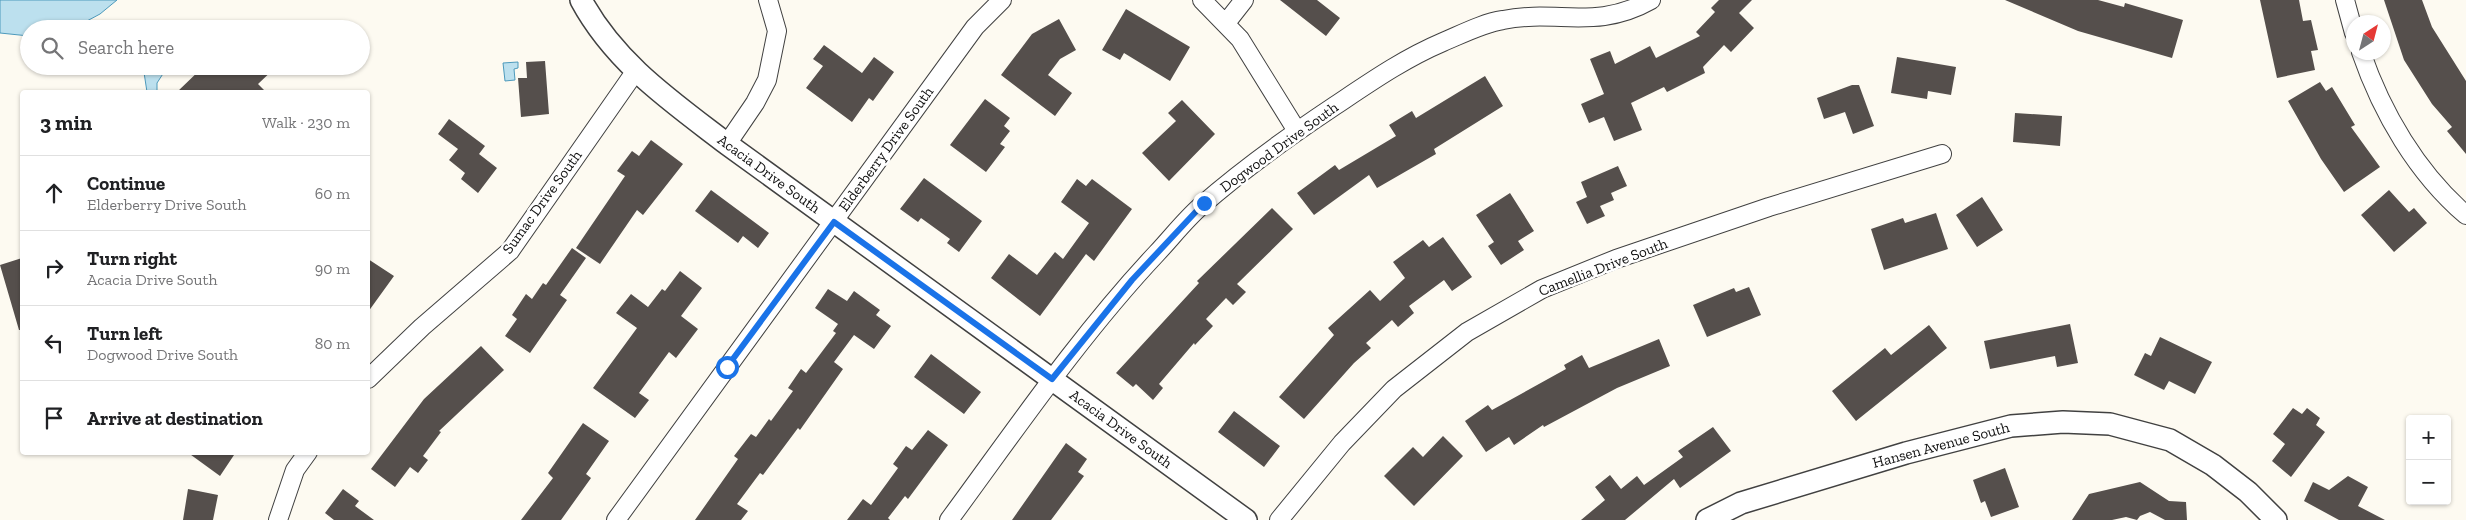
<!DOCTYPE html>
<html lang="en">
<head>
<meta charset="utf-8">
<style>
  body { margin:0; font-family:"Zilla Slab",serif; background:#f6f6f6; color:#202124 }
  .controls { position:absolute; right:15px; bottom:15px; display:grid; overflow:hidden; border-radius:5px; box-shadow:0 1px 4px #0004 }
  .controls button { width:45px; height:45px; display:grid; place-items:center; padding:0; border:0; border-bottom:1px solid #e0e0e0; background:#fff; color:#202124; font:25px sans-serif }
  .compass { position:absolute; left:2346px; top:15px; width:45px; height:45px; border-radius:50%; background:#fff; box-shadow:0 1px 4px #0004; rotate:36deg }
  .stop { position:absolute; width:15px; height:15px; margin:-11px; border:4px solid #1a73e8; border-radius:50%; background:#fff }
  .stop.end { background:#1a73e8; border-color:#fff; box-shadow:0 1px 5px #0008 }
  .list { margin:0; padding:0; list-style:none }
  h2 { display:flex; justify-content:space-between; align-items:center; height:65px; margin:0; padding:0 20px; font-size:21px }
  h2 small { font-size:16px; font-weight:400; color:#757577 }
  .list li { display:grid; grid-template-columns:32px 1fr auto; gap:15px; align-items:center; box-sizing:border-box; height:75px; padding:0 20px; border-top:1px solid #e0e0e0 }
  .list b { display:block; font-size:19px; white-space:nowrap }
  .list p { margin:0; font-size:16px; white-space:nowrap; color:#757577 }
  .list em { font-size:16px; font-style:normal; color:#757577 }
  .icon { flex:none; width:28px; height:28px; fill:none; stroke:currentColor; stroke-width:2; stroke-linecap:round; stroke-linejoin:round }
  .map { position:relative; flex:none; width:2466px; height:520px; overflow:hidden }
  .search { position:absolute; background:#fff; box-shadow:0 1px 4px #0004; left:20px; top:20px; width:350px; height:55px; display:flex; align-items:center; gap:12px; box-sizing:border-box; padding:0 18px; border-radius:28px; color:#757577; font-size:19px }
  .panel { position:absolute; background:#fff; box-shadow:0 1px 4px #0004; left:20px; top:90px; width:350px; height:365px; border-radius:5px }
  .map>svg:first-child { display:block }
  .water { fill:#bce0ee; stroke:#4d9abc }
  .building { fill:#554f4c }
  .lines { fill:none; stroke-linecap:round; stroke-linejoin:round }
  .minor-casing { stroke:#414141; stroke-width:20 }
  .tertiary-casing { stroke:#414141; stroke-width:24 }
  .minor { stroke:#fff; stroke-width:18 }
  .tertiary { stroke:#fff; stroke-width:21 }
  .route { stroke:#1a73e8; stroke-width:6 }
  .labels { text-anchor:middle; stroke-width:5; stroke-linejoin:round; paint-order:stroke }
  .street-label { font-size:15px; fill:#0e0e0e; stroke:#fff }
</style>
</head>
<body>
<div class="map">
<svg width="2466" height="520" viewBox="0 0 2466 520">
  <rect width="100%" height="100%" fill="#fdfaf1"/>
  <path class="water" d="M0 0H117L100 14 72 29H29V36L0 33Z
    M518 62V68L514 69 515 80 505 81 503 63Z
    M143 66H168L157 83V92H147Z"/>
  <path class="building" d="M1280 0H1317L1340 18 1326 36Z
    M1719 0H1752L1739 13 1754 28 1731 52 1724 45 1703 67 1705 73 1667 92 1664 87 1631 103 1642 130 1614 141 1604 117 1589 123 1581 104 1604 94 1590 59 1610 51 1615 64 1650 46 1656 58 1700 36 1696 32 1715 12 1711 8Z
    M2005 0H2098L2124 7 2125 3 2183 20 2172 58 2078 31Z
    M2260 0H2299L2303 21 2311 20 2318 50 2311 51 2315 70 2277 78Z
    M2384 0H2422L2432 27 2466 81V154L2447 131 2452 127 2432 104 2404 60Z
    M1126 9 1190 47 1170 81 1124 53 1120 60 1102 50Z
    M1059 19 1076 50 1060 59 1048 75 1072 93 1055 116 1001 75 1032 34Z
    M824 45 862 73 874 57 894 72 873 101 869 98 852 122 806 88 823 66 813 59Z
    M1897 57 1956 67 1951 95 1928 91 1927 99 1891 93Z
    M545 61 549 114 521 117 518 78H527L526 62Z
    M204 66H277L258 84 266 92H177Z
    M1485 76 1503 106 1434 149 1436 154 1377 188 1369 175 1314 215 1297 193 1335 165 1339 170 1396 136 1389 125 1412 111 1416 118Z
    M2320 82 2326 91 2332 87 2355 125 2351 127 2380 167 2344 192 2321 159 2288 101Z
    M1852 85H1859L1874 126 1853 134 1845 112 1824 119 1817 98Z
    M985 99 1010 118 1004 126 1010 131 1000 144 1005 147 986 172 950 145Z
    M1182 100 1215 134 1169 181 1142 153 1176 121 1168 113Z
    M2015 113 2062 116 2060 146 2013 142Z
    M449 119 485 146 479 154 497 168 478 193 461 179 465 173 449 160 458 149 438 134Z
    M651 140 683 164 643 215 637 210 600 264 576 248 625 176 617 171 632 151 639 156Z
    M1618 166 1627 186 1611 193 1614 200 1600 206 1605 216 1587 224 1576 202 1587 197 1581 182Z
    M924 178 982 221 959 252 947 243 950 239 921 218 918 222 900 209Z
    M1077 179 1086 186 1092 179 1132 209 1094 261 1086 254 1040 316 991 278 1009 254 1037 275 1055 252 1063 259 1089 223 1061 202Z
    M711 190 769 233 758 248 743 236 738 243 695 211Z
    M2389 190 2409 212 2414 208 2427 223 2394 252 2361 215Z
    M1510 193 1534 231 1518 241 1524 250 1501 265 1488 246 1494 242 1476 215Z
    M1982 197 2003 230 1977 247 1956 215Z
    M1272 208 1293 229 1237 284 1246 292 1233 305 1226 298 1206 319 1213 326 1195 345 1194 343 1159 384 1163 388 1153 400 1136 384 1133 387 1116 373 1199 283 1197 281Z
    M1936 213 1948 249 1884 270 1871 229 1903 218 1905 223Z
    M1443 237 1472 277 1452 291 1444 280 1409 306 1414 313 1398 327 1392 320 1366 343 1371 348 1354 363 1304 419 1279 397 1334 335 1328 328 1370 290 1380 301 1405 278 1393 262 1423 240 1429 247Z
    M572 248 586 258 560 295 567 300 530 353 505 336 517 319 512 315 526 294 532 299 543 283 546 285Z
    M22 258V330H19L0 265Z
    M368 259 394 276 368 312Z
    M680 271 702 288 681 316 698 329 676 358 669 352 639 393 649 400 635 418 593 388 637 328 616 313 631 294 648 307 662 289 665 291Z
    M1749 287 1761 315 1707 337 1693 305 1734 288 1736 292Z
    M828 289 847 301 854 291 880 310 876 315 891 326 874 349 854 335 834 362 843 369 800 430 798 428 763 475 760 473 737 504 748 511 741 520H695L738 459 734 456 751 434 756 437 769 419 771 421 793 391 788 388 801 369 806 373 836 333 833 331 838 324 815 308Z
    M2070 324 2078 363 2057 367 2055 356 1990 369 1984 341Z
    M1929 325 1947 348 1856 421 1832 391 1885 348 1891 355Z
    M2160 337 2212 362 2195 394 2169 381 2164 390 2134 375 2145 353 2151 356Z
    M1659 339 1670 366 1617 388 1544 427 1543 425 1514 445 1509 437 1486 452 1465 421 1488 405 1492 410 1566 369 1564 365 1582 355 1589 368Z
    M481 346 504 370 439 431 441 432 423 456 428 460 418 473 410 467 395 487 371 469 424 399Z
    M931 354 981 392 964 414 914 377Z
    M2293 408 2302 414 2307 408 2320 418 2316 425 2325 432 2291 477 2272 461 2285 444 2273 434Z
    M1234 411 1280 446 1264 467 1218 432Z
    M583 423 609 441 586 474 591 478 561 520H521L553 478 548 473Z
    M1713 427 1731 451 1680 488 1674 479 1625 520H1581L1605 500 1595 487 1610 475 1621 489 1637 476 1644 485 1683 457 1678 451Z
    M928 430 948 445 908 499 905 496 888 518 890 520H847L863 499 871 505 898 468 893 464 906 446 912 450Z
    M1443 436 1463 456 1414 506 1384 476 1413 447 1423 457Z
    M1066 443 1087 459 1078 472 1084 476 1051 520H1012Z
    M187 452H236L220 476Z
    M2005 468 2019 507 1991 517 1985 501 1981 503 1973 480Z
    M2348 476 2368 487 2358 506 2385 520H2339L2304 501 2313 482 2329 490Z
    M2140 482 2169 501 2186 502 2187 520H2165L2150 512 2140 516 2137 520 2126 517 2112 520H2072L2089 494Z
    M188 489 218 495 213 520H183Z
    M343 489 359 501 355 506 374 520H334L325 513Z"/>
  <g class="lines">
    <defs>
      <path id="minor" d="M1202 0 1240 39 1297 131
        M2345 0 2354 33
        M1226 23 1244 0
        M2361 52C2382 113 2417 173 2466 215
        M727 144 755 103 767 80 777 31 768 0
        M368 379 422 327 510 251 635 72
        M278 520 295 470 308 452
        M616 520 975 27 1002 0
        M949 520C1016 429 1080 335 1157 253 1172 237 1185 220 1201 206 1242 170 1288 137 1333 107 1369 83 1403 59 1443 42 1462 34 1483 23 1503 20 1558 9 1596 31 1651 0
        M1279 520 1342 443 1394 389 1467 332 1542 289 1616 259 1769 207 1942 154"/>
      <path id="tertiary" d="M581 0C615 63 671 101 727 144L1246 520
        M1707 520 1741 503 1906 453 2011 426 2063 422 2110 424 2170 440 2213 465 2248 492 2276 520"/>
    </defs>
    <use href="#minor" class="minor-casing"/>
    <use href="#tertiary" class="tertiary-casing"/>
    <use href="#minor" class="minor"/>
    <use href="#tertiary" class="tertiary"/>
  </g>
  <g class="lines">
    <path class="route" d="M727 367 834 222 1052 379 1132 280 1204 203"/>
  </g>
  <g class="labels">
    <g class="street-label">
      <text transform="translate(1279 147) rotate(-36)" y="5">Dogwood Drive South</text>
      <text transform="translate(886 149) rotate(-54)" y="5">Elderberry Drive South</text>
      <text transform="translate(769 174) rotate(36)" y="5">Acacia Drive South</text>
      <text transform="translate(542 202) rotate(-54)" y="5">Sumac Drive South</text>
      <text transform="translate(1603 267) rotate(-21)" y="5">Camellia Drive South</text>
      <text transform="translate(1121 429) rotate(36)" y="5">Acacia Drive South</text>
      <text transform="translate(1941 445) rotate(-15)" y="5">Hansen Avenue South</text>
    </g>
  </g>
</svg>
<div class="controls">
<button>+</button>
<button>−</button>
</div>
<svg class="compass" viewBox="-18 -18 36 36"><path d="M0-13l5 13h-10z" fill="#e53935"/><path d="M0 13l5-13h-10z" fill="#757577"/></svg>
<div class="stop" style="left:727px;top:367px"></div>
<div class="stop end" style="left:1204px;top:203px"></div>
<div class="search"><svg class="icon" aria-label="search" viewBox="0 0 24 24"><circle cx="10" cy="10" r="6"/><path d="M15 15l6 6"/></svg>Search here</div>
<section class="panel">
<h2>3 min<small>Walk · 230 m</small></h2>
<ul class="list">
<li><svg class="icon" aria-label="ahead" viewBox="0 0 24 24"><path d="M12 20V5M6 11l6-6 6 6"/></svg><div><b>Continue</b><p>Elderberry Drive South</p></div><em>60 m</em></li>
<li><svg class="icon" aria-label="right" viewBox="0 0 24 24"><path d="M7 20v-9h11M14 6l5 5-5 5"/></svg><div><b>Turn right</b><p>Acacia Drive South</p></div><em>90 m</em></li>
<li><svg class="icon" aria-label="left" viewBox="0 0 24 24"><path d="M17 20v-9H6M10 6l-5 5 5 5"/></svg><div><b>Turn left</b><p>Dogwood Drive South</p></div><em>80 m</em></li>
<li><svg class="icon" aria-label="arrive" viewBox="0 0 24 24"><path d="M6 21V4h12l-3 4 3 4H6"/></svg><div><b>Arrive at destination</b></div></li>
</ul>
</section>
</div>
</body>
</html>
